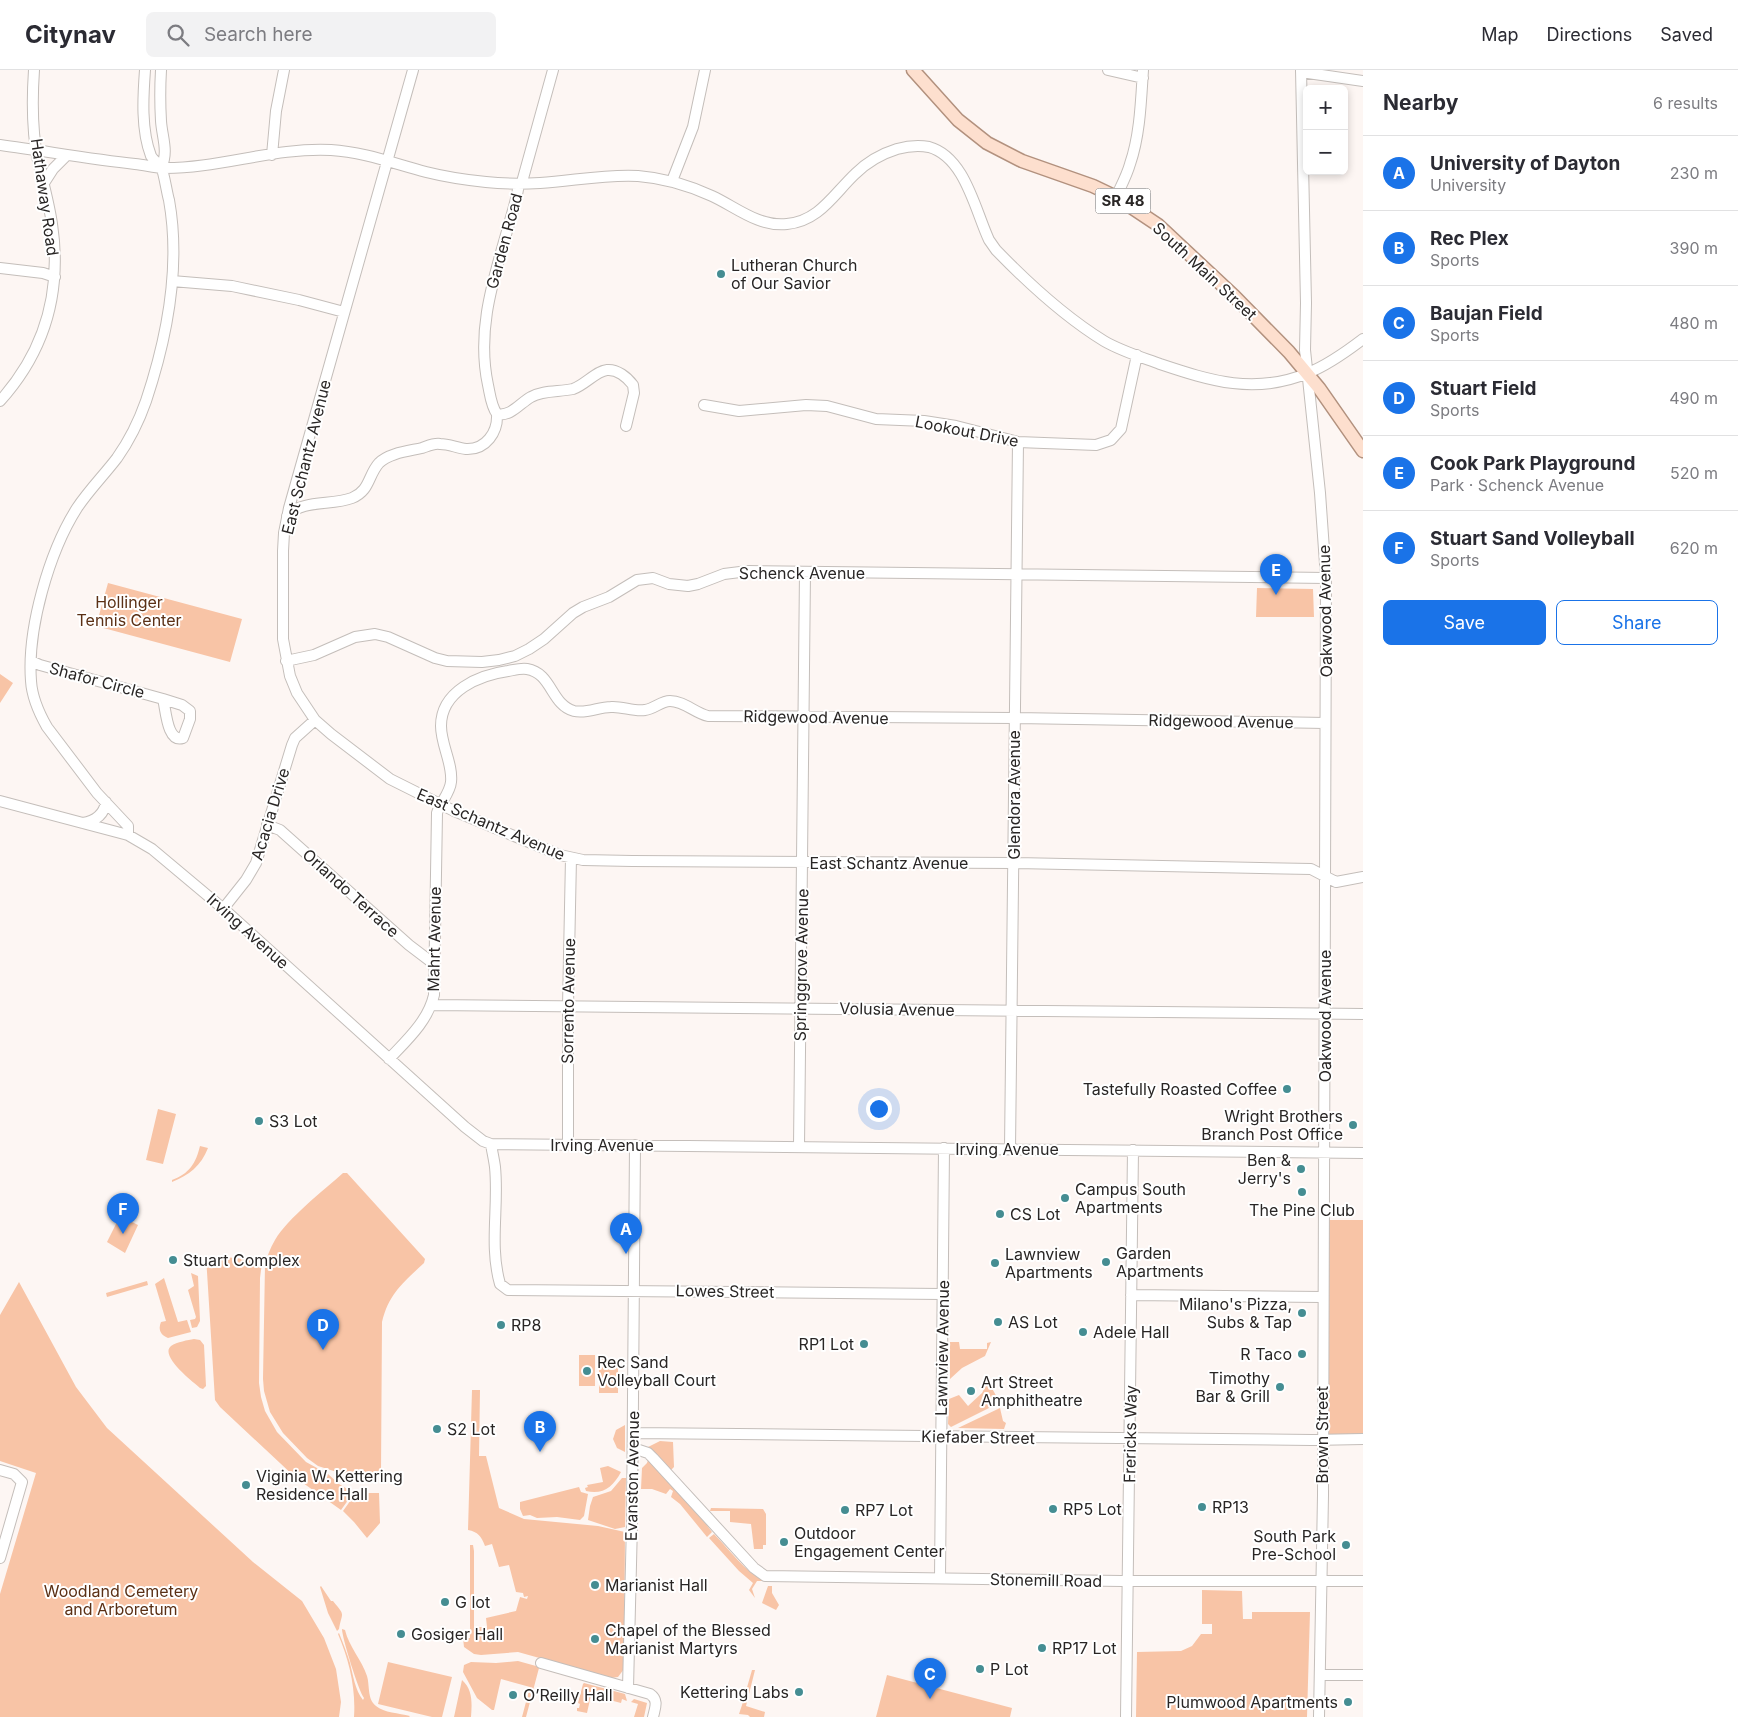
<!DOCTYPE html>
<html lang="en">
<head>
<meta charset="utf-8">
<style>
  body { margin:0; font-family:Inter,sans-serif; background:#f2f2f3; color:#2b2b33 }
  .controls { position:absolute; right:15px; top:15px; display:grid; overflow:hidden; border-radius:8px; box-shadow:0 2px 8px #0003 }
  .controls button { width:45px; height:45px; display:grid; place-items:center; padding:0; border:0; border-bottom:1px solid #e1e1e2; background:#fff; color:#2b2b33; font:25px sans-serif }
  .you { position:absolute; left:878px; top:1038px; width:18px; height:18px; margin:-12px; border:4px solid #fff; border-radius:50%; background:#1a73e8; box-shadow:0 0 0 8px #1a73e833 }
  .badge { display:grid; place-items:center; width:32px; height:32px; border-radius:50%; background:#1a73e8; color:#fff; font-size:16px; font-weight:700 }
  .pin { position:absolute; translate:-50% -41px; filter:drop-shadow(0 1px 2px #0008) }
  .pin::after { content:''; position:absolute; top:26px; width:18px; height:15px; background:inherit; clip-path:polygon(0 0,100% 0,50% 100%) }
  .list { margin:0; padding:0; list-style:none }
  h2 { display:flex; justify-content:space-between; align-items:center; height:65px; margin:0; padding:0 20px; font-size:21px }
  h2 small { font-size:16px; font-weight:400; color:#7c7c81 }
  .list li { display:grid; grid-template-columns:32px 1fr auto; gap:15px; align-items:center; box-sizing:border-box; height:75px; padding:0 20px; border-top:1px solid #e1e1e2 }
  .list b { display:block; font-size:19px; white-space:nowrap }
  .list p { margin:0; font-size:16px; white-space:nowrap; color:#7c7c81 }
  .list em { font-size:16px; font-style:normal; color:#7c7c81 }
  .actions { display:flex; gap:10px; padding:15px 20px }
  .actions a { flex:1; padding:11px 0; border:1px solid #1a73e8; border-radius:8px; text-align:center; font-size:18px; color:#1a73e8 }
  .actions .main { background:#1a73e8; color:#fff }
  .icon { flex:none; width:28px; height:28px; fill:none; stroke:currentColor; stroke-width:2; stroke-linecap:round; stroke-linejoin:round }
  .map { position:relative; flex:none; width:1363px; height:1647px; overflow:hidden }
  header { display:flex; align-items:center; gap:30px; box-sizing:border-box; height:70px; padding:0 25px; background:#fff; border-bottom:1px solid #e1e1e2 }
  header strong { font-size:24px }
  nav { display:flex; gap:28px; margin-inline-start:auto; font-size:18px }
  .search { width:350px; height:45px; background:#f2f2f3; display:flex; align-items:center; gap:12px; box-sizing:border-box; padding:0 18px; border-radius:8px; color:#7c7c81; font-size:19px }
  main { display:flex }
  aside { flex:1; background:#fff }
  .map>svg:first-child { display:block }
  .green { fill:#f8c4a6 }
  .lines { fill:none; stroke-linecap:round; stroke-linejoin:round }
  .minor-casing { stroke:#c4beba; stroke-width:12 }
  .major-casing { stroke:#b2917e; stroke-width:15 }
  .minor { stroke:#fff; stroke-width:10 }
  .major { stroke:#fddfce; stroke-width:12 }
  .poi-dot { fill:#458d92; stroke:#fff; stroke-width:2 }
  .labels { text-anchor:middle; stroke-width:4; stroke-linejoin:round; paint-order:stroke }
  .shield { fill:#fff; stroke:#696766; stroke-width:1 }
  .shield-label { font-size:15px; font-weight:bold; fill:#292625 }
  .street-label { font-size:16px; fill:#292625; stroke:#fff }
  .poi-label { font-size:16px; fill:#292625; stroke:#fff; text-anchor:start }
  .park-label { font-size:16px; fill:#5b3015; stroke:#fff }
</style>
</head>
<body>
<header>
<strong>Citynav</strong>
<div class="search"><svg class="icon" aria-label="search" viewBox="0 0 24 24"><circle cx="10" cy="10" r="6"/><path d="M15 15l6 6"/></svg>Search here</div>
<nav><a>Map</a><a>Directions</a><a>Saved</a></nav>
</header>
<main>
<div class="map">
<svg width="1363" height="1647" viewBox="0 0 1363 1647">
  <rect width="100%" height="100%" fill="#fdf6f3"/>
  <path class="green" d="M108 513 242 549 230 592 96 556Z
    M1257 518 1313 519 1314 547H1256Z
    M0 604 13 613 0 633Z
    M158 1039 176 1044 163 1094 146 1090Z
    M200 1076 208 1078C201 1096 189 1105 172 1112V1110C189 1104 196 1093 200 1076Z
    M343 1103H347L425 1189 424 1193C404 1212 389 1223 382 1252L381 1402 378 1404 340 1403 318 1396 307 1388 283 1363 270 1342 264 1321 263 1309 265 1195C267 1187 270 1178 275 1170 288 1148 323 1121 343 1103Z
    M120 1146 138 1155 125 1183 107 1172Z
    M1323 1150H1363V1369L1323 1370Z
    M206 1186 236 1188 262 1192 260 1208 259 1313 261 1327 265 1341 277 1362 306 1392 328 1404 339 1414 352 1422 351 1426 341 1440 296 1408 220 1337 215 1330Z
    M191 1203 198 1206 200 1251 197 1257 192 1258 190 1250 195 1249 196 1247 188 1220 194 1216Z
    M164 1208 178 1252 187 1250 191 1262 168 1268C160 1265 158 1259 161 1252L166 1251 155 1214Z
    M147 1211 148 1215 107 1227 106 1223Z
    M19 1212 76 1317 107 1358 253 1492 302 1531 324 1568 336 1599 341 1632 339 1647H0V1524L36 1403 0 1391V1245Z
    M194 1269 200 1270 204 1275 206 1316 203 1319 200 1318C193 1312 159 1286 171 1276 177 1272 188 1270 194 1269Z
    M950 1272H959L960 1279H987V1273L991 1272 985 1286 962 1298 950 1309Z
    M579 1285H595V1316H579Z
    M599 1289 618 1290V1323H599Z
    M988 1311 999 1331 996 1330 995 1332 999 1333 951 1357 948 1354 949 1329 959 1325 968 1336 982 1323Z
    M472 1320H480L479 1386H486L499 1438 524 1449 598 1456 625 1462 624 1599 618 1607 611 1608 518 1582 481 1585 474 1584 464 1577 463 1568H470V1475H473L474 1481V1557H487L486 1548 516 1541 520 1527 527 1529 528 1526 524 1527 523 1523 516 1522 509 1495 499 1497 492 1474 485 1476C481 1466 478 1462 468 1460Z
    M1000 1338 1003 1351 1006 1353 1004 1359 958 1358Z
    M625 1355V1382L617 1378 613 1369 616 1360Z
    M660 1371 673 1372 674 1397 671 1400 648 1377Z
    M648 1390 706 1454 712 1462 707 1467 680 1434 671 1427 673 1421 670 1419 666 1424 652 1419H641L642 1398 647 1393Z
    M608 1396 621 1402C613 1417 603 1425 586 1421L585 1418 588 1417 587 1415 603 1412 600 1398Z
    M622 1408H626L625 1457 615 1459 588 1450 590 1436 593 1427 611 1421Z
    M579 1417 581 1422 588 1424 584 1446 580 1450 557 1447 537 1448 530 1445 523 1446 520 1439V1432Z
    M364 1423H379L380 1453 367 1468 354 1452 343 1441 353 1427Z
    M711 1438 763 1439 766 1444V1475H763V1479H754L751 1454 730 1452V1441H710Z
    M714 1464C730 1480 744 1501 764 1511H757L752 1519 755 1528 749 1520 753 1513 739 1501 709 1468Z
    M321 1516 331 1531H333C346 1547 342 1541 339 1559L337 1561 328 1543 320 1517Z
    M768 1516H772V1523L779 1535 776 1540 762 1533Z
    M1202 1520 1242 1521 1243 1549H1252V1542H1310L1307 1647H1136L1137 1582 1181 1581 1192 1576 1201 1564H1212V1554H1202Z
    M342 1559 345 1560C349 1577 362 1590 367 1606 370 1616 367 1629 376 1636 384 1643 399 1643 410 1646L409 1647H354C356 1618 349 1590 338 1564L339 1563C343 1573 347 1583 350 1593 353 1605 355 1620 363 1630L364 1628C359 1622 342 1568 342 1559Z
    M518 1591 536 1596 539 1598 526 1647H522L530 1617 501 1609 494 1640H492L477 1628 463 1602 464 1595 471 1592 496 1593Z
    M388 1592 452 1607 442 1647H432L378 1634Z
    M752 1600H755L746 1636 765 1642 764 1647H750L748 1645 739 1644 743 1632H745L746 1629 744 1628Z
    M887 1605 1012 1638 1010 1647H876Z
    M462 1610C473 1620 472 1633 471 1647H454Z
    M584 1613 625 1624 627 1631 622 1629 621 1633 591 1625 587 1643 577 1641V1638H579L580 1634 578 1633 583 1614Z
    M634 1629 647 1633 644 1647H634L638 1634 631 1632Z"/>
  <g class="lines">
    <defs>
      <path id="minor" d="M413 0 289 438 284 463 283 481V569L290 606 297 623 315 650 331 664 390 709 454 741 560 785 583 790 632 791 1013 793 1311 799 1336 812 1363 807
        M1108 0 1143 8
        M1301 0 1306 233 1305 280 1320 423 1326 508 1323 1425 1319 1647
        M1301 2 1363 11
        M0 75C45 81 90 89 135 94 144 95 153 97 162 98 219 99 274 77 331 80 364 82 395 94 426 102 446 107 466 110 486 112 504 114 522 114 540 113 573 111 605 104 638 106 664 108 688 115 712 126 736 137 758 157 787 154 819 151 833 125 855 104 867 92 881 84 897 79 908 76 918 75 929 77 965 87 975 140 989 170L996 180C1028 213 1065 247 1104 271 1121 281 1141 287 1160 294 1211 311 1255 325 1308 303 1328 295 1346 282 1363 269
        M272 85 276 41 284 0
        M161 98C169 82 162 67 161 51 160 34 160 17 161 0
        M672 111 693 57 705 0
        M44 113 53 99 67 85
        M1116 127C1121 116 1127 105 1130 94 1140 65 1141 31 1143 0
        M0 198 43 203 55 207
        M172 211 232 216 299 230 344 242
        M0 331C45 281 62 221 52 154 49 133 43 112 38 91 32 62 32 29 34 0
        M704 335 739 341 806 335 827 336 876 349 924 351 956 356 1018 372 1096 375 1111 370 1121 359 1137 285
        M497 344C491 336 490 324 488 315 476 259 494 208 509 154 513 141 517 127 519 114L522 112 553 0
        M497 344C511 347 520 333 531 327 543 320 559 322 573 319 585 315 596 301 607 300 617 299 627 307 633 315L634 323 626 356
        M287 446C303 429 331 436 352 428 370 421 368 405 379 393 389 383 409 381 422 378 428 376 434 373 440 374 449 374 457 378 466 379 486 380 498 362 497 344
        M31 591 40 595 163 629
        M286 591 314 585 355 567 375 564 388 567 435 588 447 591 482 592 499 590 515 586 529 579 544 569 573 543 583 537 609 527 637 510 653 508 669 514 688 516 698 514 724 504 748 501 1326 508
        M163 629 182 635 190 641V649L183 668C167 673 166 640 163 629Z
        M0 731 128 765 152 779 226 841 465 1057 483 1071 491 1074 1363 1083
        M83 753C95 751 104 745 106 732
        M267 755 280 760 409 875 434 894
        M128 765V756L97 723 47 657C39 643 32 627 31 611 27 559 49 482 77 438 89 420 104 405 117 388 129 371 139 351 146 331 167 268 181 197 169 130 167 124 164 102 161 97 159 93 154 91 151 86 141 60 143 27 145 0
        M223 839 246 810 256 793 292 675 295 668 315 650
        M431 935 1363 944
        M389 989C407 970 428 951 434 925L437 743C440 733 450 723 451 712 453 694 441 675 441 656 441 621 479 605 508 601 514 600 521 598 527 599 552 603 551 635 574 641 587 644 598 637 611 637 622 636 634 642 645 640 654 639 661 631 670 631 684 631 695 643 708 646L1014 648 1325 653
        M491 1074C492 1081 494 1089 495 1097 499 1137 489 1175 500 1214L508 1220 942 1224
        M568 1074V936L571 788
        M799 1077 805 502
        M1010 1079 1018 372
        M1131 1225 1322 1227
        M633 1363 1312 1370 1363 1369
        M633 1378 648 1383 653 1388 754 1498 765 1506 1121 1511H1363
        M0 1400 14 1404 22 1412 0 1488
        M940 1508 944 1078
        M541 1593 650 1624C659 1630 655 1638 653 1647
        M1320 1605H1363
        M628 1618 632 1453 635 1075
        M1126 1647 1133 1080"/>
      <path id="major" d="M913 0 958 50 987 73 1022 91 1093 116 1116 127 1158 155 1234 226 1289 282 1319 318 1363 381"/>
    </defs>
    <use href="#minor" class="minor-casing"/>
    <use href="#major" class="major-casing"/>
    <use href="#minor" class="minor"/>
    <use href="#major" class="major"/>
  </g>
  <g class="poi-dot">
    <circle cx="721" cy="204" r="5"/>
    <circle cx="1287" cy="1019" r="5"/>
    <circle cx="259" cy="1051" r="5"/>
    <circle cx="1353" cy="1055" r="5"/>
    <circle cx="1301" cy="1099" r="5"/>
    <circle cx="1302" cy="1122" r="5"/>
    <circle cx="1065" cy="1128" r="5"/>
    <circle cx="1000" cy="1144" r="5"/>
    <circle cx="173" cy="1190" r="5"/>
    <circle cx="1106" cy="1192" r="5"/>
    <circle cx="995" cy="1193" r="5"/>
    <circle cx="1302" cy="1243" r="5"/>
    <circle cx="998" cy="1252" r="5"/>
    <circle cx="501" cy="1255" r="5"/>
    <circle cx="1083" cy="1262" r="5"/>
    <circle cx="864" cy="1274" r="5"/>
    <circle cx="1302" cy="1284" r="5"/>
    <circle cx="587" cy="1301" r="5"/>
    <circle cx="1280" cy="1317" r="5"/>
    <circle cx="971" cy="1321" r="5"/>
    <circle cx="437" cy="1359" r="5"/>
    <circle cx="246" cy="1415" r="5"/>
    <circle cx="1202" cy="1437" r="5"/>
    <circle cx="1053" cy="1439" r="5"/>
    <circle cx="845" cy="1440" r="5"/>
    <circle cx="784" cy="1472" r="5"/>
    <circle cx="1346" cy="1475" r="5"/>
    <circle cx="595" cy="1515" r="5"/>
    <circle cx="445" cy="1532" r="5"/>
    <circle cx="401" cy="1564" r="5"/>
    <circle cx="595" cy="1569" r="5"/>
    <circle cx="1042" cy="1578" r="5"/>
    <circle cx="980" cy="1599" r="5"/>
    <circle cx="799" cy="1622" r="5"/>
    <circle cx="513" cy="1625" r="5"/>
    <circle cx="1348" cy="1632" r="5"/>
  </g>
  <g class="labels">
    <rect class="shield" x="1095.5" y="118.5" width="55" height="25" rx="4"/>
    <g class="shield-label">
      <text x="1123" y="136">SR 48</text>
    </g>
    <g class="street-label">
      <text transform="translate(45 127) rotate(82)" y="6">Hathaway Road</text>
      <text transform="translate(504 171) rotate(-75)" y="6">Garden Road</text>
      <text transform="translate(1205 201) rotate(43)" y="6">South Main Street</text>
      <text transform="translate(967 361) rotate(11)" y="6">Lookout Drive</text>
      <text transform="translate(306 387) rotate(-76)" y="6">East Schantz Avenue</text>
      <text x="802" y="509">Schenck Avenue</text>
      <text transform="translate(1325 541) rotate(-91)" y="6">Oakwood Avenue</text>
      <text transform="translate(97 610) rotate(15)" y="6">Shafor Circle</text>
      <text transform="translate(816 647) rotate(1)" y="6">Ridgewood Avenue</text>
      <text transform="translate(1221 651) rotate(1)" y="6">Ridgewood Avenue</text>
      <text transform="translate(1014 725) rotate(-90)" y="6">Glendora Avenue</text>
      <text transform="translate(270 744) rotate(-73)" y="6">Acacia Drive</text>
      <text transform="translate(491 754) rotate(23)" y="6">East Schantz Avenue</text>
      <text x="889" y="799">East Schantz Avenue</text>
      <text transform="translate(351 823) rotate(42)" y="6">Orlando Terrace</text>
      <text transform="translate(248 861) rotate(42)" y="6">Irving Avenue</text>
      <text transform="translate(434 869) rotate(-89)" y="6">Mahrt Avenue</text>
      <text transform="translate(801 895) rotate(-89)" y="6">Springgrove Avenue</text>
      <text transform="translate(568 931) rotate(-89)" y="6">Sorrento Avenue</text>
      <text transform="translate(897 939) rotate(1)" y="6">Volusia Avenue</text>
      <text transform="translate(1325 946) rotate(-90)" y="6">Oakwood Avenue</text>
      <text x="602" y="1081">Irving Avenue</text>
      <text x="1007" y="1085">Irving Avenue</text>
      <text transform="translate(725 1221) rotate(1)" y="6">Lowes Street</text>
      <text transform="translate(942 1278) rotate(-89)" y="6">Lawnview Avenue</text>
      <text transform="translate(1130 1364) rotate(-89)" y="6">Frericks Way</text>
      <text transform="translate(1322 1365) rotate(-90)" y="6">Brown Street</text>
      <text transform="translate(978 1367) rotate(1)" y="6">Kiefaber Street</text>
      <text transform="translate(632 1406) rotate(-89)" y="6">Evanston Avenue</text>
      <text transform="translate(1046 1510) rotate(1)" y="6">Stonemill Road</text>
    </g>
    <g class="poi-label">
      <text x="731" y="201">Lutheran Church<tspan x="731" dy="18">of Our Savior</tspan></text>
      <text x="1277" y="1025" text-anchor="end">Tastefully Roasted Coffee</text>
      <text x="1343" y="1052" text-anchor="end">Wright Brothers<tspan x="1343" dy="18">Branch Post Office</tspan></text>
      <text x="269" y="1057">S3 Lot</text>
      <text x="1291" y="1096" text-anchor="end">Ben &amp;<tspan x="1291" dy="18">Jerry's</tspan></text>
      <text x="1075" y="1125">Campus South<tspan x="1075" dy="18">Apartments</tspan></text>
      <text x="1302" y="1146" text-anchor="middle">The Pine Club</text>
      <text x="1010" y="1150">CS Lot</text>
      <text x="1116" y="1189">Garden<tspan x="1116" dy="18">Apartments</tspan></text>
      <text x="1005" y="1190">Lawnview<tspan x="1005" dy="18">Apartments</tspan></text>
      <text x="183" y="1196">Stuart Complex</text>
      <text x="1292" y="1240" text-anchor="end">Milano's Pizza,<tspan x="1292" dy="18">Subs &amp; Tap</tspan></text>
      <text x="1008" y="1258">AS Lot</text>
      <text x="511" y="1261">RP8</text>
      <text x="1093" y="1268">Adele Hall</text>
      <text x="854" y="1280" text-anchor="end">RP1 Lot</text>
      <text x="1292" y="1290" text-anchor="end">R Taco</text>
      <text x="597" y="1298">Rec Sand<tspan x="597" dy="18">Volleyball Court</tspan></text>
      <text x="1270" y="1314" text-anchor="end">Timothy<tspan x="1270" dy="18">Bar &amp; Grill</tspan></text>
      <text x="981" y="1318">Art Street<tspan x="981" dy="18">Amphitheatre</tspan></text>
      <text x="447" y="1365">S2 Lot</text>
      <text x="256" y="1412">Viginia W. Kettering<tspan x="256" dy="18">Residence Hall</tspan></text>
      <text x="1212" y="1443">RP13</text>
      <text x="1063" y="1445">RP5 Lot</text>
      <text x="855" y="1446">RP7 Lot</text>
      <text x="794" y="1469">Outdoor<tspan x="794" dy="18">Engagement Center</tspan></text>
      <text x="1336" y="1472" text-anchor="end">South Park<tspan x="1336" dy="18">Pre-School</tspan></text>
      <text x="605" y="1521">Marianist Hall</text>
      <text x="455" y="1538">G lot</text>
      <text x="605" y="1566">Chapel of the Blessed<tspan x="605" dy="18">Marianist Martyrs</tspan></text>
      <text x="411" y="1570">Gosiger Hall</text>
      <text x="1052" y="1584">RP17 Lot</text>
      <text x="990" y="1605">P Lot</text>
      <text x="789" y="1628" text-anchor="end">Kettering Labs</text>
      <text x="523" y="1631">O’Reilly Hall</text>
      <text x="1338" y="1638" text-anchor="end">Plumwood Apartments</text>
    </g>
    <g class="park-label">
      <text x="129" y="538">Hollinger<tspan x="129" dy="18">Tennis Center</tspan></text>
      <text x="121" y="1527">Woodland Cemetery<tspan x="121" dy="18">and Arboretum</tspan></text>
    </g>
  </g>
</svg>
<div class="controls">
<button>+</button>
<button>−</button>
</div>
<div class="you"></div>
<div class="pin badge" style="left:626px;top:1184px">A</div>
<div class="pin badge" style="left:540px;top:1382px">B</div>
<div class="pin badge" style="left:930px;top:1629px">C</div>
<div class="pin badge" style="left:323px;top:1280px">D</div>
<div class="pin badge" style="left:1276px;top:525px">E</div>
<div class="pin badge" style="left:123px;top:1164px">F</div>
</div>
<aside>
<h2>Nearby<small>6 results</small></h2>
<ul class="list">
<li><span class="badge">A</span><div><b>University of Dayton</b><p>University</p></div><em>230 m</em></li>
<li><span class="badge">B</span><div><b>Rec Plex</b><p>Sports</p></div><em>390 m</em></li>
<li><span class="badge">C</span><div><b>Baujan Field</b><p>Sports</p></div><em>480 m</em></li>
<li><span class="badge">D</span><div><b>Stuart Field</b><p>Sports</p></div><em>490 m</em></li>
<li><span class="badge">E</span><div><b>Cook Park Playground</b><p>Park · Schenck Avenue</p></div><em>520 m</em></li>
<li><span class="badge">F</span><div><b>Stuart Sand Volleyball</b><p>Sports</p></div><em>620 m</em></li>
</ul>
<div class="actions"><a class="main">Save</a><a>Share</a></div>
</aside>
</main>
</body>
</html>
